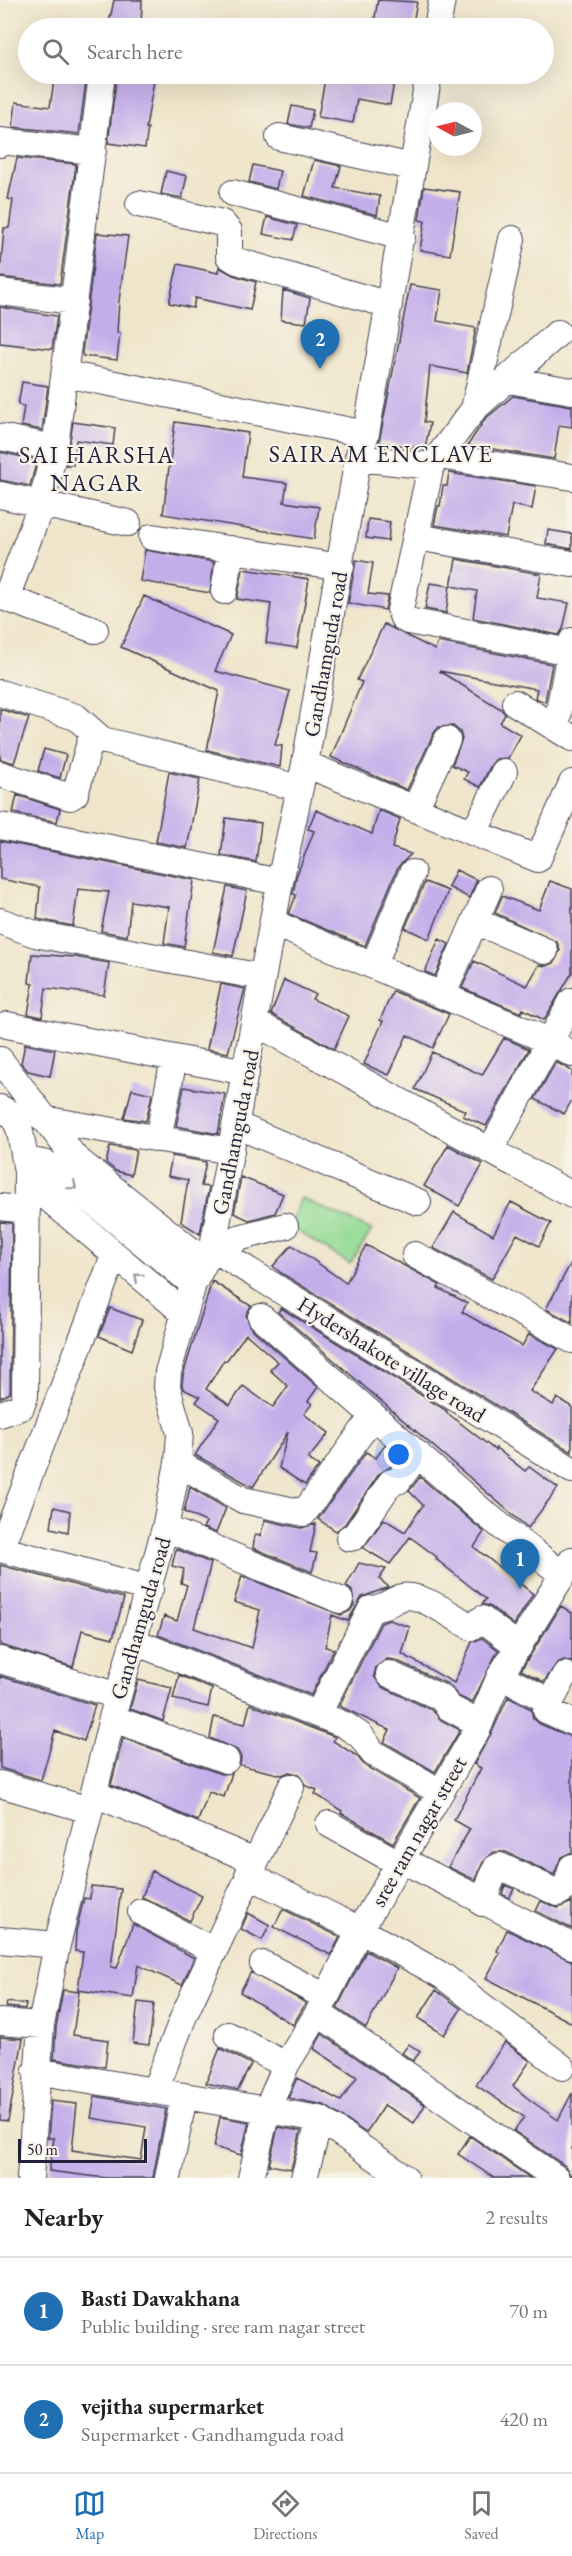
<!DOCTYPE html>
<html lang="en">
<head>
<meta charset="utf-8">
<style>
  body { margin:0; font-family:"EB Garamond",serif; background:#f6f6f6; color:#202124 }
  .compass { position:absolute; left:428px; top:102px; width:54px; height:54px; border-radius:50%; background:#fff; box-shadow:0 6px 24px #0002; rotate:277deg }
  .scale { position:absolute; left:18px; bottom:15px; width:129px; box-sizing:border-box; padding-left:6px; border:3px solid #22223b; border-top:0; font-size:16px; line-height:21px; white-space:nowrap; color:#22223b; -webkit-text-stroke:4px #f7f3e8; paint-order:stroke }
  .you { position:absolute; left:399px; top:1455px; width:21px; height:21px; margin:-15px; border:4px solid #fff; border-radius:50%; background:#1a73e8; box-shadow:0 0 0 9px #1a73e833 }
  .badge { display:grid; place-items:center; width:39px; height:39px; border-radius:50%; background:#1f6fb2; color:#fff; font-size:20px; font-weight:700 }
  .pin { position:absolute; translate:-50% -50px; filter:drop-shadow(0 2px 3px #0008) }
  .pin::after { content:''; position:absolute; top:32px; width:21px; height:18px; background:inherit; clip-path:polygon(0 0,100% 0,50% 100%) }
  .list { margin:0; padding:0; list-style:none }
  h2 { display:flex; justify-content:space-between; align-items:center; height:78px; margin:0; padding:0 24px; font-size:26px }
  h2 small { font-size:20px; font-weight:400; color:#757577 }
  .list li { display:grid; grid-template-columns:39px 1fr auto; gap:18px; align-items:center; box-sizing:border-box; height:108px; padding:0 24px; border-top:2px solid #e0e0e0 }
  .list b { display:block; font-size:22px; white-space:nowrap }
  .list p { margin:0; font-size:20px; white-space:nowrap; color:#757577 }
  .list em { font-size:20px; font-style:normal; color:#757577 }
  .icon { flex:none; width:33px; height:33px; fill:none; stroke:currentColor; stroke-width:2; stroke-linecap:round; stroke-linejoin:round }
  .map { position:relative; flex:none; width:572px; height:2178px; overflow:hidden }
  .search { position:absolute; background:#fff; box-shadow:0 6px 24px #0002; left:18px; right:18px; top:18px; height:66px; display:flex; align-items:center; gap:15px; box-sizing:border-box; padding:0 21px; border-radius:33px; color:#757577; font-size:22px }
  .sheet { height:294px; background:#fff }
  nav { display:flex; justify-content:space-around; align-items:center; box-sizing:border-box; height:84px; border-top:2px solid #e0e0e0; background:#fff; font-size:16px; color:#757577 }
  nav a { display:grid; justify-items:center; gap:3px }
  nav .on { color:#1f6fb2 }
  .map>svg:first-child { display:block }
  .green { fill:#96dc96; stroke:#5c7f68; stroke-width:1.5 }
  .building { fill:#c4aeea; fill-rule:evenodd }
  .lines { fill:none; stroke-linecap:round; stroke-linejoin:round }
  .minor-casing { stroke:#413f50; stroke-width:28 }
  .minor { stroke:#fff; stroke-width:26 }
  .oneway { stroke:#9c9ca7 }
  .labels { text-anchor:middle; stroke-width:4.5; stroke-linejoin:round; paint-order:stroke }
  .street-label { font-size:22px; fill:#22223b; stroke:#f7f3e8 }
  .neighbourhood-label { font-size:24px; letter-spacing:1.5px; fill:#22223b; stroke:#f7f3e8 }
</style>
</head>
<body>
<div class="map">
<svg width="572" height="2178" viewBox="0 0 572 2178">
  <rect width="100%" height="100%" fill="#f7f3e8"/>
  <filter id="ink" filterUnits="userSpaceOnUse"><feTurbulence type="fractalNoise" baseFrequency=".0167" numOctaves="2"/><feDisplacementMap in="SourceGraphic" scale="12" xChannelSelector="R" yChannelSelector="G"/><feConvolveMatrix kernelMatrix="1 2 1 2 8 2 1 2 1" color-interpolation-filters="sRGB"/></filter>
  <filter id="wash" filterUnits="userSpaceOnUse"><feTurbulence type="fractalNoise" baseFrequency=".008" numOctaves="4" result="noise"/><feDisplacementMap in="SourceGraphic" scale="24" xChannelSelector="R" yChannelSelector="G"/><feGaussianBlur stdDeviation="1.35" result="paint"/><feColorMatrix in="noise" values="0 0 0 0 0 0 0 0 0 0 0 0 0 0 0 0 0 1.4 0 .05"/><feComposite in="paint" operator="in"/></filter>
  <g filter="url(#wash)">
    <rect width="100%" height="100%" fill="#f0e5ca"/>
    <path class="green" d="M301 1198 372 1230 350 1264 289 1226Z"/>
    <g id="blocks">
      <path class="building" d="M114 0H142L141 28H108Z
        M378 0 417 2 412 28H373Z
        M55 74H87L79 134 13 127 16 102 50 107Z
        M117 74H155L146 128H148L145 148 108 143Z
        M326 74H378L395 77 390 105 357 99 353 123 318 117Z
        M292 106 313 110 309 128 288 124Z
        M17 158 76 164 60 284 0 277 4 228H9L13 200 8 199Z
        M314 160 341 166 335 188 380 196 377 215 304 196Z
        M253 165 280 171 276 189 249 182Z
        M166 171 187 176 182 198 161 194Z
        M424 187 460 192 450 255 420 250 425 221 419 220Z
        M267 217 297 225 293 240 263 234Z
        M97 233 128 236 119 301 117 333H120L117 360 83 356 82 353Z
        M178 264 218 273 219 267 233 275 256 282 250 310 195 298 193 308 169 303Z
        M410 285 442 290 437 321 476 328 467 373 430 366 424 422 430 423 425 449 379 442Z
        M283 290 310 298 306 323 281 320Z
        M0 307 57 316 52 349 0 343Z
        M22 382 48 386 42 430 21 426 24 406 18 405Z
        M513 396 572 406V427L559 425 554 459 468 445 485 419Z
        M73 422 115 428 113 445 76 440 73 465H66Z
        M175 422 248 433 242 477 287 483 284 502 319 507 314 539 163 514Z
        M0 452 37 460 30 486 0 480Z
        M449 473 536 486 532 509 512 505 506 537 434 525 438 506H440L443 486H447Z
        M368 519 390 522 388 541 366 538Z
        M548 530 572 534V549L546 544Z
        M145 550 214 562 210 593 140 581Z
        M456 559 541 574 537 598 569 603 563 629 559 635 473 618 477 591 451 586Z
        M356 560 373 563 368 594 388 596 385 610 348 603Z
        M243 569 309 579 297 648 266 643 271 604 237 599Z
        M430 583 450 586 446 613 425 609Z
        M144 596 231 635 215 671 290 691 275 745 282 746 280 767 207 750 219 691 121 647Z
        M384 624 435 650 438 642 552 664 545 702 535 698 537 689 439 671 501 709 505 714 500 723 521 735 508 758 496 759 491 765 480 787 464 779 468 772 452 765 462 739 460 732 453 726 439 727 434 733 407 790 331 757 362 682 357 680Z
        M0 709 29 718 14 763 0 759Z
        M44 749 66 755 60 778 38 771Z
        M169 772 200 779 187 848 156 842Z
        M17 795 60 809 57 822 13 813Z
        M316 810 372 834 379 810 400 819 392 848 411 854 398 867 365 946 289 914 296 895 293 894 296 877 314 831 308 829Z
        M226 818 261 823 256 862 221 855Z
        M0 841 194 880 184 947 164 943 169 907 131 901 127 936 101 931 109 892 78 889 73 926 37 919 40 887 0 879Z
        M456 870 477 880 469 898 448 887Z
        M550 881 572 889V973L544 1020 523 1009 521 1013 462 988 474 961 527 986 539 965 547 966 554 963 560 950 557 942 495 913 502 896 539 910Z
        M425 882 448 891 429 939 405 928Z
        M227 887 247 891 233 956 213 952Z
        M439 939 449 944 435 976 425 972Z
        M32 954 75 957 109 963 104 995 46 988 42 1017 28 1014 33 984 29 983Z
        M284 980 315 994 312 999 349 1016 334 1049 271 1014Z
        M221 984 245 989 228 1053 207 1049Z
        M393 991 449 1014 433 1048 407 1035 389 1075 364 1064 383 1021 380 1020Z
        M504 1038 529 1049 486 1126 463 1116 466 1111 415 1089 432 1052 482 1075Z
        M25 1044 55 1050 50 1076 28 1071 21 1063Z
        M556 1062 572 1071V1100L564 1114 535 1099Z
        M184 1087 225 1094 218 1134 176 1126Z
        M132 1089 152 1094 146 1121 124 1118Z
        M448 1145 483 1164 459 1206 424 1186Z
        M110 1146 136 1150 131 1175 116 1171 106 1163Z
        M172 1156 206 1162 201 1186 209 1187 200 1234 181 1222 188 1180 168 1176Z
        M241 1177 283 1194 275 1213 249 1220 234 1213Z
        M511 1202 551 1223 539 1246 517 1234 492 1279 433 1248 454 1212 493 1235Z
        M0 1222 12 1223 10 1393 0 1398Z
        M292 1245 346 1283 366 1245 440 1285 438 1288 467 1303 462 1312 522 1346 529 1334 558 1349 530 1391 553 1405 557 1398 572 1407V1452L281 1273 273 1266Z
        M572 1261V1323L546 1309Z
        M212 1281 251 1306 246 1315 251 1328 318 1387 308 1401 312 1404 304 1414 329 1433 308 1459 319 1466 305 1485 279 1468 288 1432 253 1487 195 1455 219 1418 196 1402 200 1397 183 1389 182 1385 183 1375ZM246 1334 278 1362 270 1370 288 1386 273 1407 243 1386 230 1405 206 1389 224 1360 226 1361Z
        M110 1308 142 1320 132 1350 99 1336Z
        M281 1308 447 1411 446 1412 495 1450 496 1448 525 1471 529 1467 558 1488 528 1528 278 1312Z
        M385 1445 397 1457 390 1467 379 1474 345 1524 336 1531 318 1519 366 1452 376 1458Z
        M420 1477 484 1532 474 1547 533 1594 514 1625 491 1607 482 1604 486 1599 436 1559 437 1557 410 1537 390 1564 363 1548 384 1519 405 1532 423 1505 409 1491Z
        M190 1487 226 1508 216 1533 203 1528 206 1522 184 1512Z
        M54 1507 70 1511 68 1532 51 1528Z
        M265 1520 301 1528 316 1524 310 1552 317 1553 312 1572 253 1548 255 1535 260 1536Z
        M176 1549 211 1563 194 1628 252 1648 260 1610 234 1602 242 1576 341 1615 350 1611 354 1605 352 1591 346 1586 359 1563 386 1569 379 1579 389 1587 362 1597 348 1621 332 1615 325 1647 334 1649 311 1695 158 1635 164 1616 177 1621 187 1585 181 1583 184 1569 172 1566Z
        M0 1565 124 1598 113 1638 82 1630 73 1667 0 1645Z
        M561 1606 572 1613V1662L564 1660 557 1663 544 1682 521 1670Z
        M389 1620 410 1627 402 1654 454 1683 472 1642 482 1638 498 1650 472 1703 458 1696 448 1684 395 1660 387 1659 376 1667 374 1676 382 1687 432 1710 441 1720 460 1730 435 1772 384 1742 390 1730 339 1706 381 1623Z
        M179 1675 212 1689 208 1707 173 1699Z
        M0 1676 95 1705 84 1741 55 1731 41 1780 0 1768Z
        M138 1680 172 1688 163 1721 130 1709Z
        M508 1697 531 1709 533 1718 540 1724 572 1737V1852L561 1857 554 1875 506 1852H494L483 1862 475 1880 448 1867 470 1829 454 1820 481 1768 474 1764 493 1730Z
        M250 1704 335 1737 333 1741 357 1756 365 1766 420 1798 393 1843 341 1813 342 1811 315 1794 317 1790 306 1786 298 1774 289 1772 282 1775 240 1765 241 1757 237 1750 210 1738 214 1717 245 1724Z
        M123 1738 221 1774 232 1773 224 1797 209 1792 198 1821 111 1785Z
        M152 1871 202 1896 190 1921 142 1897Z
        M505 1885 514 1889 509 1898 502 1894Z
        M91 1886 121 1889 111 1967 117 1968 133 1924 194 1958 182 1985 138 1965 133 1998 78 1990 83 1952 75 1951 76 1931 84 1898 90 1899Z
        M541 1901 558 1908 572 1902V1929L536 1911Z
        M283 1909 340 1937 331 1955 274 1927Z
        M248 1913 270 1925 262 1940 241 1929Z
        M507 1930 572 1961V2023L486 1978 500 1953 497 1951Z
        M366 1951 397 1968 366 2028 337 2008Z
        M251 1972 306 2003 293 2025 240 1992Z
        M63 1990 79 1992 73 2035 108 2040 105 2067 54 2059 56 2027Z
        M436 1990 461 2009 444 2035 418 2018Z
        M7 2002 26 2004 25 2009 6 2007Z
        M138 2002 154 2004 149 2045 133 2043Z
        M322 2034 425 2105 414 2123 384 2105 366 2133 324 2105 288 2098 297 2078 341 2101 357 2077 314 2049Z
        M0 2037 23 2039 8 2121 0 2120Z
        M505 2042 530 2061 513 2086 530 2100 558 2120 572 2093V2178L565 2166 514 2131 524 2117 476 2085Z
        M409 2044 420 2052 413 2061 402 2053Z
        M220 2048 251 2064 238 2090 206 2083Z
        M95 2096 166 2109 153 2178H106L49 2171 54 2138H48L51 2101 77 2104 72 2150 141 2160 146 2127 91 2118Z
        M220 2117 249 2122 241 2155 214 2147Z
        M278 2127 301 2131 291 2169 269 2165Z
        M470 2136 530 2178H494L458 2154Z"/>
    </g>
  </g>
  <g filter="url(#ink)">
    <use href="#blocks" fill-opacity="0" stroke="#413f50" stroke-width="1.5"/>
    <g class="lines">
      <defs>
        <path id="minor" d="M437 28 442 0
          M279 137 412 167
          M0 144V141L93 151
          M233 193 402 237
          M139 204 222 223 229 231V256L237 261 389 305
          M0 292 74 301
          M558 333 474 409 431 466 400 610 403 618 408 621 570 652
          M65 374 366 434
          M508 380 572 391
          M474 409 512 239
          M0 437 55 448
          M439 456 572 477
          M358 458 431 466
          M0 495 128 523
          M152 537 341 567
          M417 537 572 564
          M224 591 231 549
          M0 596 95 630
          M6 598 41 505 55 448 102 74
          M0 693 76 717 102 740 300 788
          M515 703 572 738
          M556 727 572 641
          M305 764 538 859 572 783
          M0 774 70 797 75 794 93 732
          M415 809 447 740
          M0 826 280 882
          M474 833 504 772
          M0 921 35 934 262 977
          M475 921 545 951
          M273 923 549 1041 572 1054
          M374 964 412 873
          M443 994 489 889
          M256 1023 572 1195
          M7 1025 246 1072
          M0 1060 75 1158 204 1261
          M0 1108 14 1116 20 1131 27 1172 25 1396 21 1407 0 1414
          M43 1119 231 1151
          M236 1125 418 1202
          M158 1139 174 1059
          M491 1149 572 1001
          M0 1207 27 1210
          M213 1246 220 1253 572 1470
          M220 1253 238 1238 285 1226
          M415 1255 572 1340
          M184 1313 35 1187 27 1172 37 1162 47 1164 193 1284
          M261 1317 483 1512 563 1575
          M178 1463 243 1500 304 1513 373 1416
          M165 1528 340 1600
          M349 1538 354 1537 391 1482 398 1481 418 1454
          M0 1549 150 1589
          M1 1549 114 1256
          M135 1642 345 1725 361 1736 373 1753 440 1792
          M0 1660 118 1696
          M389 1674 442 1698 448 1707 480 1724
          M565 1675 546 1710 572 1722
          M500 1676 551 1702
          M318 1714 371 1609C383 1609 391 1601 402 1597 419 1592 456 1618 471 1627L482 1619 519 1647
          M112 1718 226 1760
          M0 1784 89 1810
          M95 1794 255 1861
          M329 1824 400 1864
          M402 1860 572 1946
          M248 1875 360 1930 443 1976 562 2067
          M482 1903 496 1868 500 1866 558 1893 566 1888 572 1867
          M141 1912 214 1951
          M0 1940 57 1945
          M263 1964 326 1997
          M318 2013 556 2178
          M0 2022 41 2025
          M228 2035 286 2065
          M36 2071 320 2119 405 2178
          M155 2090 185 2013 291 1787
          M30 2178 41 2025 57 1945 112 1718 165 1528 178 1463 180 1433 167 1387 168 1372 193 1284 213 1246 280 882 305 764 358 458 366 434 429 74
          M168 2178 184 2096
          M251 2178 267 2110 286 2065 318 2013 360 1930 477 1730 500 1676 572 1560
          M304 2178 320 2119"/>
      </defs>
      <use href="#minor" class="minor-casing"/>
      <use href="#minor" class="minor"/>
    </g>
    <defs><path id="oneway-chevron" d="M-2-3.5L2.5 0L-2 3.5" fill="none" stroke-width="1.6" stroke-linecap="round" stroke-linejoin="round" transform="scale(1.5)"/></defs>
    <g class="oneway">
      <use href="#oneway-chevron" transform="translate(73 1186) rotate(40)"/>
      <use href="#oneway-chevron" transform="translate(138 1277) rotate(-140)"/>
    </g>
  </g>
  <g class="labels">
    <g class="street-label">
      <text transform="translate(325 654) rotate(-80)" y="8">Gandhamguda road</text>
      <text transform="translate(235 1132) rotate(-79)" y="8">Gandhamguda road</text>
      <text transform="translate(392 1359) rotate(32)" y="8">Hydershakote village road</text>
      <text transform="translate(140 1618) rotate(-74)" y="8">Gandhamguda road</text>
      <text transform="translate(418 1831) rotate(-60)" y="8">sree ram nagar street</text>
    </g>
    <g class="neighbourhood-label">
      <text x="381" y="462">SAIRAM ENCLAVE</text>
      <text x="97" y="463">SAI HARSHA<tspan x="97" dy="28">NAGAR</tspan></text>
    </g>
  </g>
</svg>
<svg class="compass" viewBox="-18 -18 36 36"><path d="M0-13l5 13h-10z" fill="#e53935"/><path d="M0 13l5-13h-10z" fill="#757577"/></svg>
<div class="scale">50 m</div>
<div class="you"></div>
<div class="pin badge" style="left:520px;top:1589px">1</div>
<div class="pin badge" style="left:320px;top:369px">2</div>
<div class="search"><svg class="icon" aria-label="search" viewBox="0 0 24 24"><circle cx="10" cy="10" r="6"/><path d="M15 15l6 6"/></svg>Search here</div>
</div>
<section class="sheet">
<h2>Nearby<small>2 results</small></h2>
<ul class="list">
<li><span class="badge">1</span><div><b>Basti Dawakhana</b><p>Public building · sree ram nagar street</p></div><em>70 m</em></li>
<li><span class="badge">2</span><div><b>vejitha supermarket</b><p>Supermarket · Gandhamguda road</p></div><em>420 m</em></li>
</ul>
</section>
<nav>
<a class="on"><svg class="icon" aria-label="map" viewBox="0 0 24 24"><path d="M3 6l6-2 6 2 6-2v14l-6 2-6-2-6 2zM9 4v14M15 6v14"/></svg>Map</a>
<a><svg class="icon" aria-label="directions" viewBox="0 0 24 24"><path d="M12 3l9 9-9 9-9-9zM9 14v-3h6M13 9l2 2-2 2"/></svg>Directions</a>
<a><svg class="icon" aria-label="saved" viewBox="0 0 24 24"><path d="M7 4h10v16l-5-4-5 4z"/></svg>Saved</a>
</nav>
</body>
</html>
